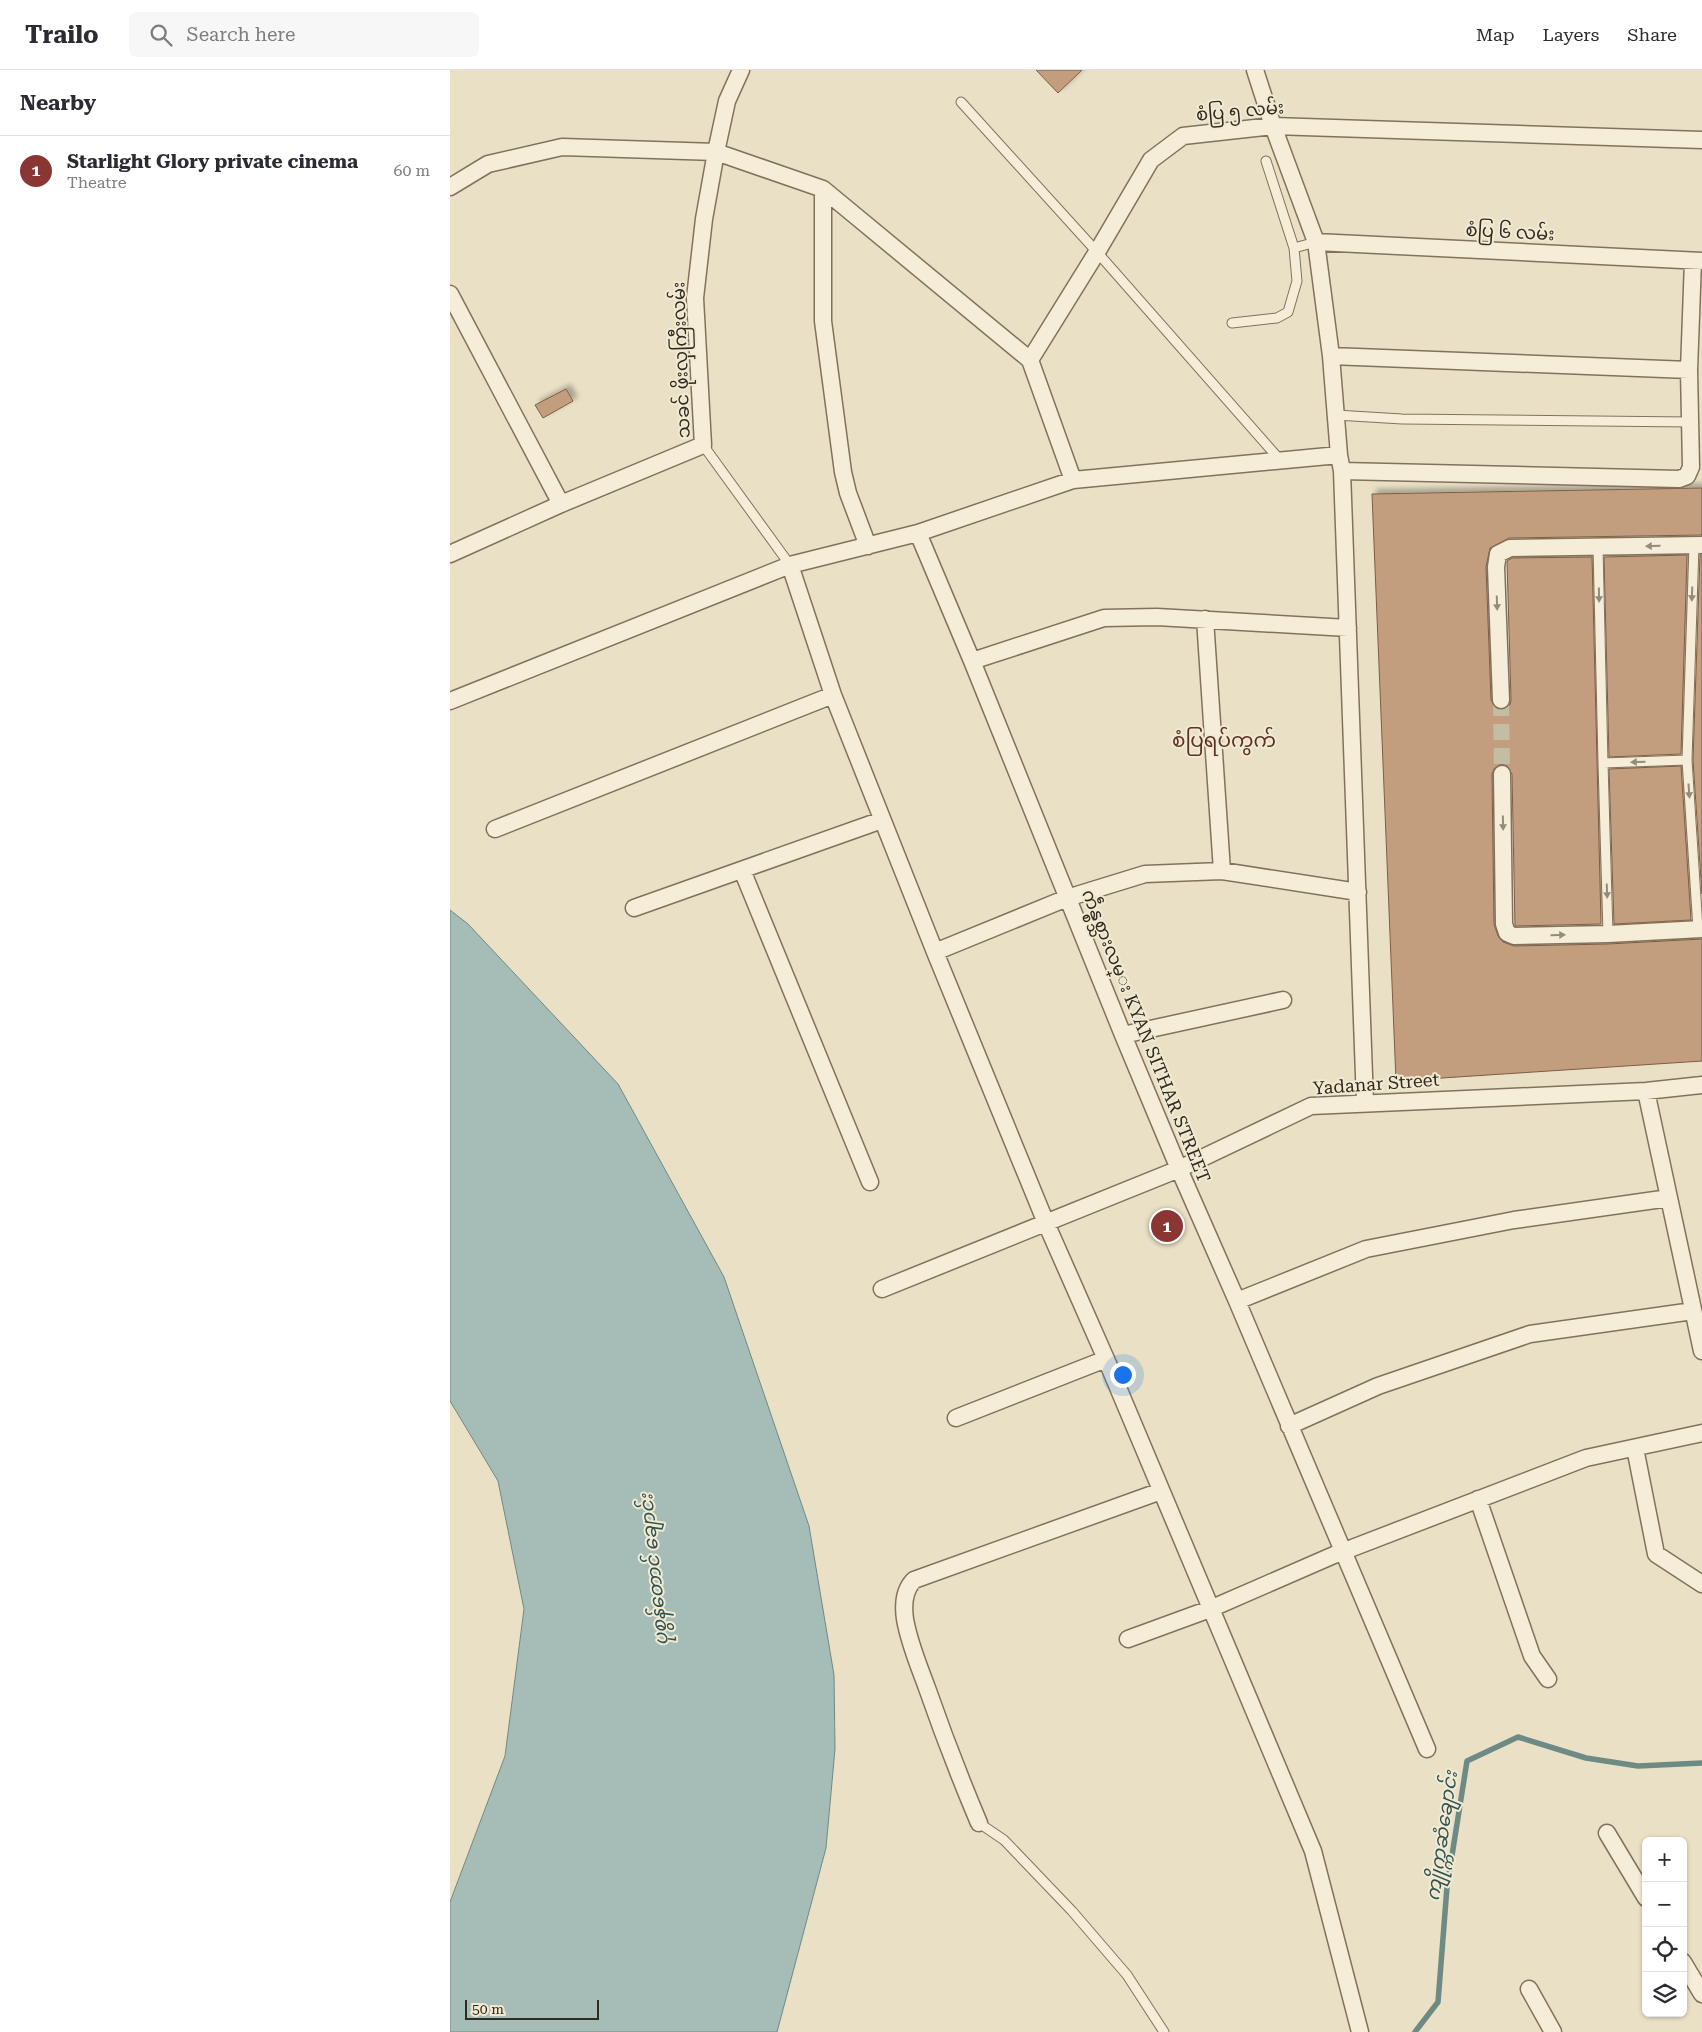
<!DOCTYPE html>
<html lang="en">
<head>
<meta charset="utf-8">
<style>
  body { margin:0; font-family:"Roboto Serif","Noto Sans Myanmar",serif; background:#f7f7f7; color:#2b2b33 }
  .controls { position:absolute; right:15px; bottom:15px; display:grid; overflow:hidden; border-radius:8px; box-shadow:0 1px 4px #0004 }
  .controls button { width:45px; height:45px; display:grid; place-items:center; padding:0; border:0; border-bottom:1px solid #e1e1e2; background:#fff; color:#2b2b33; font:25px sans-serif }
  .scale { position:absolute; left:15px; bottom:12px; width:134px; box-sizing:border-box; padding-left:5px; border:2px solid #332a1f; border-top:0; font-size:14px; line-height:18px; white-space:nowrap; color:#332a1f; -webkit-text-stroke:4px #f1ead3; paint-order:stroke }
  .you { position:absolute; left:672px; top:1304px; width:18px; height:18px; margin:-12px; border:4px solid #fff; border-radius:50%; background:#1a73e8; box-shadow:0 0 0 8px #1a73e833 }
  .badge { display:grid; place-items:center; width:32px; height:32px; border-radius:50%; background:#8a3633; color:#fff; font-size:16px; font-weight:700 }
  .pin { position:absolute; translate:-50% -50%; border:2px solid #fff; box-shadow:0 1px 5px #0006 }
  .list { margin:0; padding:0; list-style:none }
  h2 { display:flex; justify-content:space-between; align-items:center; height:65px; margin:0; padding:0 20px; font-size:21px }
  h2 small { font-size:16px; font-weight:400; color:#7c7c81 }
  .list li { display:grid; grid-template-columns:32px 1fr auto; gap:15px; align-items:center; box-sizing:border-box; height:70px; padding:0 20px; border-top:1px solid #e1e1e2 }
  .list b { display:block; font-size:19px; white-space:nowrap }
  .list p { margin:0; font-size:16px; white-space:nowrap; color:#7c7c81 }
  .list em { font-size:16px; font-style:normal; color:#7c7c81 }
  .icon { flex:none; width:28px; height:28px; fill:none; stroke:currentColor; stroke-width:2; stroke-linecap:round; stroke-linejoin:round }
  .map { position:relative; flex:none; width:1252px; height:1962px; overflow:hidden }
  header { display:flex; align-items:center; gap:30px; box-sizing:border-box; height:70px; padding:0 25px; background:#fff; border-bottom:1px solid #e1e1e2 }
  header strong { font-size:24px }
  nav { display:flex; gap:28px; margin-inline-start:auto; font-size:18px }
  .search { width:350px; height:45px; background:#f7f7f7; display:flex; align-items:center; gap:12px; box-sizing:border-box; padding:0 18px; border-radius:8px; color:#7c7c81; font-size:19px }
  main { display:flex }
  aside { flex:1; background:#fff }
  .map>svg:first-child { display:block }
  .water { fill:#a6bdb7; stroke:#6e8a84 }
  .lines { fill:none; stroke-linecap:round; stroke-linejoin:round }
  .stream { stroke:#6e8a84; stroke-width:5.5 }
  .building { fill:#c39e7e; stroke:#7e5e45; filter:url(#shadow) }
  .street-tunnel { stroke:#c5bca4; stroke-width:16; stroke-dasharray:16 8; stroke-linecap:butt }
  .lane-casing { stroke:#82725d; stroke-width:11 }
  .street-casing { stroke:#82725d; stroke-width:19 }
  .lane { stroke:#f5edd7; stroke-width:9 }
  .street { stroke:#f5edd7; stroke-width:16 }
  .oneway { fill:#948c7b }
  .labels { text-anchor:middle; stroke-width:4; stroke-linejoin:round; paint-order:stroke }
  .street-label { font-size:18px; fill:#332a1f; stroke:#f1ead3 }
  .water-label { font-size:19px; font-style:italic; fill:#305251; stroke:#f1ead3 }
  .quarter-label { font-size:20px; fill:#5b3123; stroke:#f1ead3 }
</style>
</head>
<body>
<header>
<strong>Trailo</strong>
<div class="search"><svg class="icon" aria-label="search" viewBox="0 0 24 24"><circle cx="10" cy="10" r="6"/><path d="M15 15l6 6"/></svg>Search here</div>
<nav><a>Map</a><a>Layers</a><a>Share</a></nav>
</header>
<main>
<aside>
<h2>Nearby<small></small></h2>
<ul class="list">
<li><span class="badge">1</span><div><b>Starlight Glory private cinema</b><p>Theatre</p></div><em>60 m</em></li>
</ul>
</aside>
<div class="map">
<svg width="1252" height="1962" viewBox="0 0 1252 1962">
  <defs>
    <filter id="shadow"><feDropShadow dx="4.5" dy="-4.5" stdDeviation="2.5" flood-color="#0004"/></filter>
  </defs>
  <rect width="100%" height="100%" fill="#e9e0c5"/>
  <path class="water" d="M0 840 18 854 168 1014 274 1207 359 1456 384 1605 385 1679 376 1778 327 1962H0V1832L55 1686 74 1539 48 1411 0 1331Z"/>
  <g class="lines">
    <path class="stream" d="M965 1962 988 1932 997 1817 1017 1691 1068 1667 1136 1688 1188 1696 1252 1693"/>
  </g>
  <path class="building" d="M586 0H632L608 23Z
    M116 319 123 331 93 348 85 335Z
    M1252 418V465L1059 468 1040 478 1036 497 1041 630 1046 639 1052 640 1060 635 1061 630 1057 491 1062 488 1142 487 1151 854 1065 856 1062 704 1057 696 1051 694 1044 699 1042 704 1044 854 1048 866 1053 872 1064 876 1158 874 1252 869V991L946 1011 922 424Z
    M1237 485 1231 684 1159 687 1154 487Z
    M1250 485H1252V824L1243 690Z
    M1231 696 1241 850 1164 854 1159 699Z"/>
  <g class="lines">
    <path class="street-tunnel" d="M1051 630 1052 704"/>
    <defs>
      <path id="lane" d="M511 32 647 182 830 390
        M816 91 844 178
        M782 253 827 248 838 242 847 211 844 178 866 172
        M886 345 952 349 1240 352
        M253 375 340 495
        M1244 475 1237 690 1248 859
        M1148 477 1153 693
        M1158 864 1153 693 1237 690
        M529 1753 554 1770 622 1841 677 1905 714 1962"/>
      <path id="street" d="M805 0 823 56 866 172 881 286 889 385 892 401 915 1033
        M0 117 38 94 112 77 266 82 373 119V251L393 402 398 423 418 476
        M373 119 580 290
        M866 172 1252 191
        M0 224 111 434
        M881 286 1239 300
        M892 401 1229 409 1237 406 1241 397 1239 300 1243 191
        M623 410 580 290 647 182 701 90 733 66 823 56 1252 70
        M468 463 522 591 673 965 729 1099 787 1231 977 1679
        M0 484 111 434 253 375 245 228 254 149 266 82 277 31 291 0
        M340 495 383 625 485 882 596 1153 656 1289 863 1781 910 1962
        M755 549 772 801
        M522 591 654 548 707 547 898 558
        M1051 630 1046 497 1048 484 1060 478 1252 475
        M0 631 340 495 468 463 623 410 889 385
        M1052 704 1054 854 1057 863 1064 866 1158 864 1252 859
        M45 759 383 625
        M292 800 420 1112
        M184 838 432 750
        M485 882 617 828 695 804 772 801 908 822
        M673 965 833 930
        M1196 1021 1252 1281
        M432 1219 729 1099 861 1036 1196 1021 1252 1015
        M787 1231 916 1179 1064 1150 1219 1128
        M506 1348 656 1289
        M839 1356 928 1316 1080 1264 1243 1241
        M1185 1378 1206 1484 1252 1514
        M1028 1429 1082 1586 1098 1609
        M678 1569 760 1539 884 1485 1136 1388 1252 1363
        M529 1753C510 1708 493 1664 477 1618 469 1596 459 1573 455 1549 453 1535 454 1520 464 1510L711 1421
        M1157 1763 1196 1828
        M1233 1892 1252 1924
        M1079 1919 1103 1962"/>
    </defs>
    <use href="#lane" class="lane-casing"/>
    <use href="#street" class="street-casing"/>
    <use href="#lane" class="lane"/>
    <use href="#street" class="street"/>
  </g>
  <defs><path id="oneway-solid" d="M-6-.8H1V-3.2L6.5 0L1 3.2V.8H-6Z" transform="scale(1.25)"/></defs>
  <g class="oneway">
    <use href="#oneway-solid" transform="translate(1203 476) rotate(179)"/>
    <use href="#oneway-solid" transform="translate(1242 524) rotate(92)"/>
    <use href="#oneway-solid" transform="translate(1149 525) rotate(89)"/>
    <use href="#oneway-solid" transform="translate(1047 533) rotate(88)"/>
    <use href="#oneway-solid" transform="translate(1188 692) rotate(178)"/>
    <use href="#oneway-solid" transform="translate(1239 721) rotate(86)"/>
    <use href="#oneway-solid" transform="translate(1053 753) rotate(89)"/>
    <use href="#oneway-solid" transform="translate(1157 821) rotate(88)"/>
    <use href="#oneway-solid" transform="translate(1108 865) rotate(-1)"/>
  </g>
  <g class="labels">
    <g class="street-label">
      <text transform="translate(790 41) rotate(-5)" y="6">စံပြ ၅ လမ်း</text>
      <text transform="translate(1060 162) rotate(3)" y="6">စံပြ ၆ လမ်း</text>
      <text transform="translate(231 290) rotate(-92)" y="6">သခင် ဖိုးလှကြီးလမ်း</text>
      <text transform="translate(696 966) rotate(68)" y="6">ကဵန္စစ္သားလမ္း KYAN SITHAR STREET</text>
      <text transform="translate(926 1014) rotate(-4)" y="6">Yadanar Street</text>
    </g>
    <g class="water-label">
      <text transform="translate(203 1500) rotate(-96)" y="7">ပုစွန်တောင် ချောင်း</text>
      <text transform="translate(991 1766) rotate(-82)" y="7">ကျိုက္ကဆံချောင်း</text>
    </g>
    <g class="quarter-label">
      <text x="774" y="677">စံပြရပ်ကွက်</text>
    </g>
  </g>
</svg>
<div class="controls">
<button>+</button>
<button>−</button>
<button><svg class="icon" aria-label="locate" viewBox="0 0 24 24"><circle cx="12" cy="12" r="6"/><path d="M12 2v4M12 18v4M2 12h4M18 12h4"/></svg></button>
<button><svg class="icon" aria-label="layers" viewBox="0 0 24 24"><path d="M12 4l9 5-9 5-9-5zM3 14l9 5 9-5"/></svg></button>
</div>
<div class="scale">50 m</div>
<div class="you"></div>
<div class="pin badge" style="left:717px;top:1156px">1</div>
</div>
</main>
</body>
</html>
